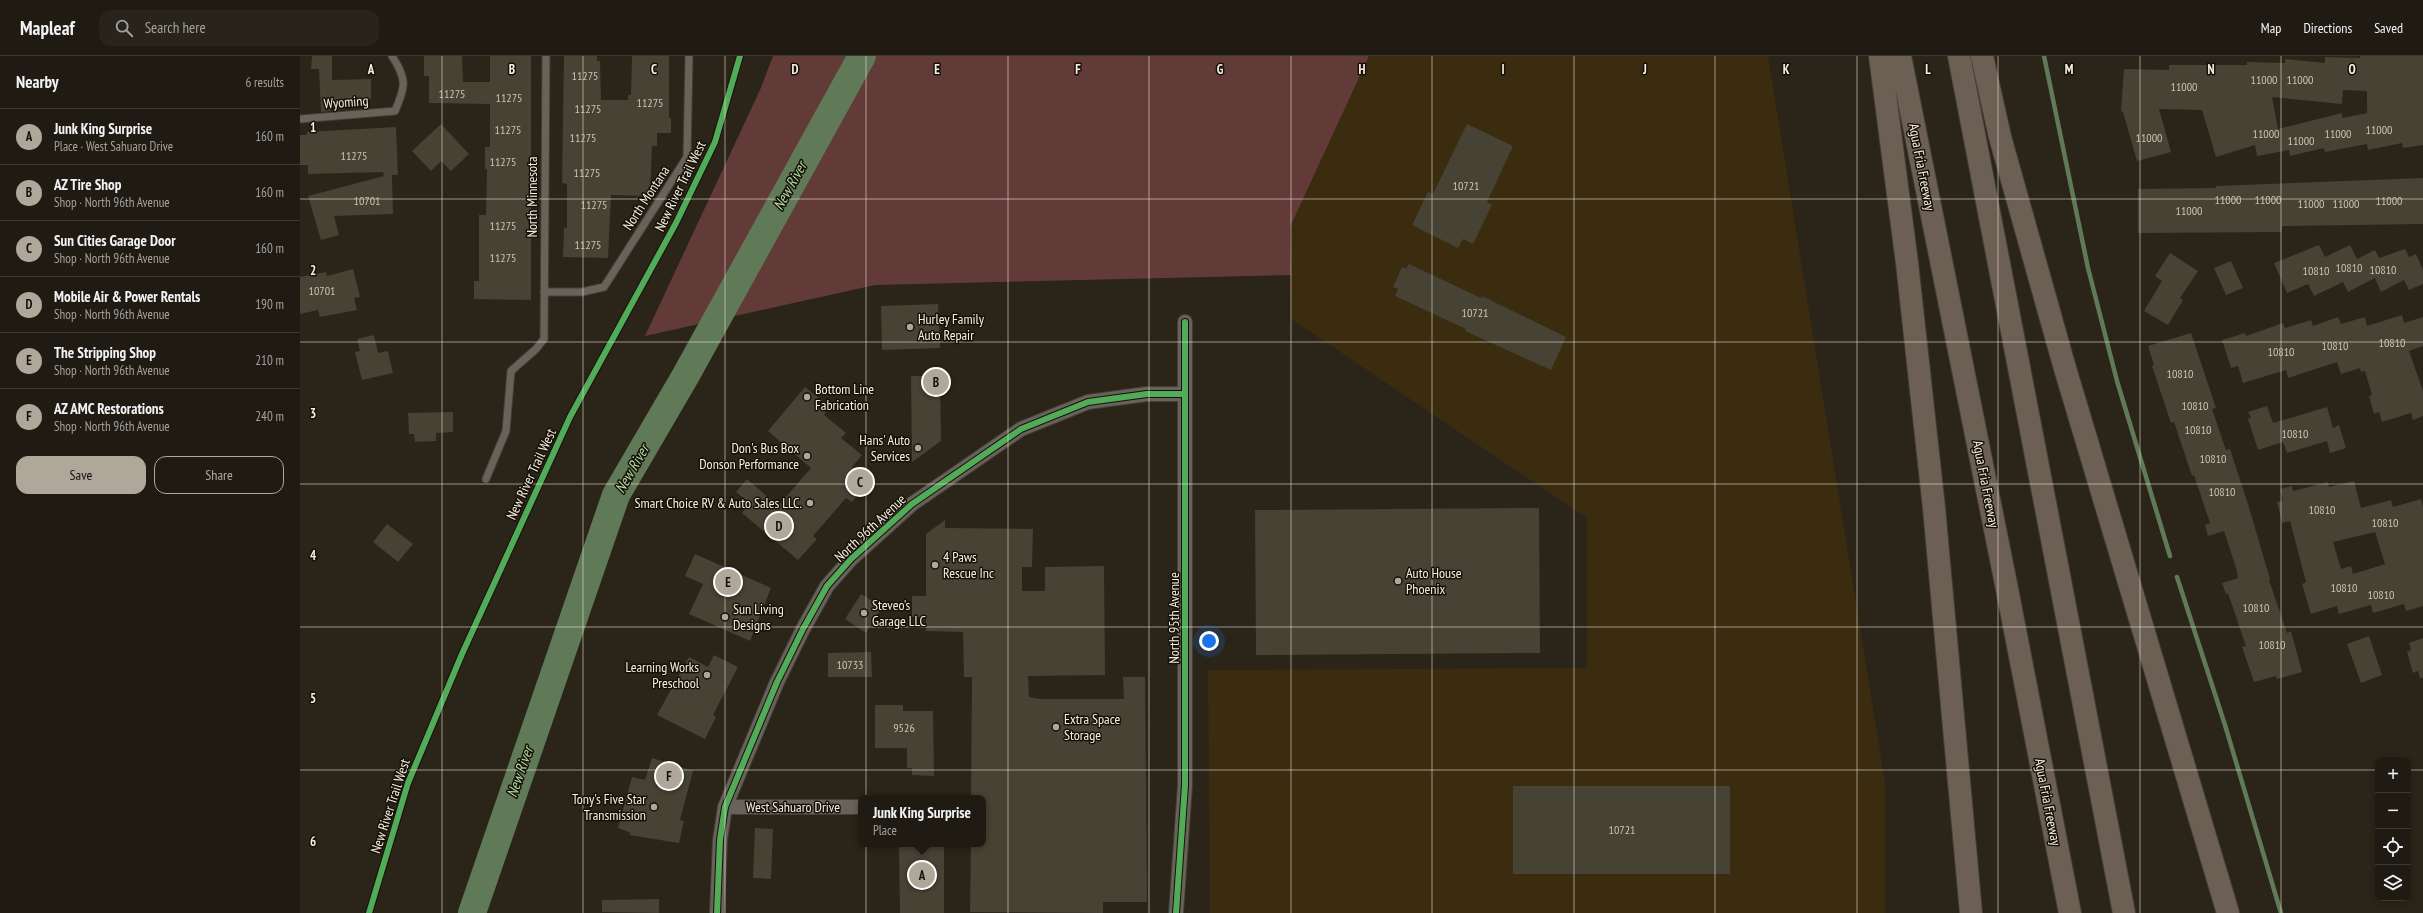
<!DOCTYPE html>
<html lang="en">
<head>
<meta charset="utf-8">
<style>
  body { margin:0; font-family:"PT Sans Narrow",sans-serif; background:#28241b; color:#f1f3f6 }
  .controls { position:absolute; right:12px; bottom:12px; display:grid; overflow:hidden; border-radius:8px; box-shadow:0 2px 6px #0003 }
  .controls button { width:36px; height:36px; display:grid; place-items:center; padding:0; border:0; border-bottom:1px solid #3d3932; background:#201b12; color:#f1f3f6; font:20px sans-serif }
  .you { position:absolute; left:909px; top:585px; width:14px; height:14px; margin:-10px; border:3px solid #fff; border-radius:50%; background:#1a73e8; box-shadow:0 0 0 6px #1a73e833 }
  .badge { display:grid; place-items:center; width:26px; height:26px; border-radius:50%; background:#b0a79b; color:#111; font-size:13px; font-weight:700 }
  .pin { position:absolute; translate:-50% -50%; border:2px solid #fff; box-shadow:0 1px 4px #0006 }
  .popup { position:absolute; left:558px; top:739px; width:128px; height:52px; box-sizing:border-box; display:grid; place-content:center; border-radius:8px; background:#201b12; filter:drop-shadow(0 1px 3px #0005); font-size:13px; white-space:nowrap; color:#a2a19f }
  .popup b { font-size:15px; color:#f1f3f6 }
  .popup::after { content:''; position:absolute; left:50%; top:100%; margin-left:-8px; border:8px solid transparent; border-top-color:#201b12 }
  .list { margin:0; padding:0; list-style:none }
  h2 { display:flex; justify-content:space-between; align-items:center; height:52px; margin:0; padding:0 16px; font-size:17px }
  h2 small { font-size:13px; font-weight:400; color:#a2a19f }
  .list li { display:grid; grid-template-columns:26px 1fr auto; gap:12px; align-items:center; box-sizing:border-box; height:56px; padding:0 16px; border-top:1px solid #3d3932 }
  .list b { display:block; font-size:15px; white-space:nowrap }
  .list p { margin:0; font-size:13px; white-space:nowrap; color:#a2a19f }
  .list em { font-size:13px; font-style:normal; color:#a2a19f }
  .actions { display:flex; gap:8px; padding:12px 16px }
  .actions a { flex:1; padding:9px 0; border:1px solid #b0a79b; border-radius:12px; text-align:center; font-size:14px; color:#b0a79b }
  .actions .main { background:#b0a79b; color:#111 }
  .icon { flex:none; width:22px; height:22px; fill:none; stroke:currentColor; stroke-width:2; stroke-linecap:round; stroke-linejoin:round }
  .map { position:relative; flex:none; width:2123px; height:857px; overflow:hidden }
  header { display:flex; align-items:center; gap:24px; box-sizing:border-box; height:56px; padding:0 20px; background:#201b12; border-bottom:1px solid #3d3932 }
  header strong { font-size:19px }
  nav { display:flex; gap:22px; margin-inline-start:auto; font-size:14px }
  .search { width:280px; height:36px; background:#28241b; display:flex; align-items:center; gap:10px; box-sizing:border-box; padding:0 14px; border-radius:12px; color:#a2a19f; font-size:15px }
  main { display:flex }
  aside { flex:1; background:#201b12 }
  .map>svg:first-child { display:block }
  .built { fill:#3b2c10 }
  .green { fill:#623b39 }
  .lines { fill:none; stroke-linecap:round; stroke-linejoin:round }
  .stream { stroke:#607957; stroke-width:4.5 }
  .river { stroke:#607957; stroke-width:28 }
  .building { fill:#464234; fill-rule:evenodd }
  .service-casing { stroke:#443f36; stroke-width:9 }
  .minor-casing { stroke:#443f36; stroke-width:16 }
  .motorway-casing { stroke:#443f36; stroke-width:24 }
  .path { stroke:#615b54; stroke-width:2.5; stroke-dasharray:3 2; stroke-linecap:butt }
  .service { stroke:#68635a; stroke-width:7 }
  .minor { stroke:#68635a; stroke-width:14 }
  .motorway { stroke:#6c6055; stroke-width:22 }
  .cycleway-casing { stroke:#161108; stroke-width:8 }
  .cycleway { stroke:#51ab58; stroke-width:6 }
  .grid { fill:none; stroke:#f7eee1; stroke-width:1; stroke-opacity:0.55 }
  .poi-dot { fill:#b0a79b; stroke:#161108; stroke-width:1.5 }
  .labels { text-anchor:middle; stroke-width:3; stroke-linejoin:round; paint-order:stroke }
  .number-label { font-size:12px; fill:#cbc3b6 }
  .street-label { font-size:14px; fill:#f7eee1; stroke:#161108 }
  .poi-label { font-size:14px; fill:#f7eee1; stroke:#161108; text-anchor:start }
  .water-label { font-size:15px; font-style:italic; fill:#afdca2; stroke:#161108 }
  .grid-label { font-size:13px; text-anchor:middle; font-weight:bold; fill:#f7eee1; stroke:#161108; stroke-width:3; stroke-linejoin:round; paint-order:stroke }
</style>
</head>
<body>
<header>
<strong>Mapleaf</strong>
<div class="search"><svg class="icon" aria-label="search" viewBox="0 0 24 24"><circle cx="10" cy="10" r="6"/><path d="M15 15l6 6"/></svg>Search here</div>
<nav><a>Map</a><a>Directions</a><a>Saved</a></nav>
</header>
<main>
<aside>
<h2>Nearby<small>6 results</small></h2>
<ul class="list">
<li><span class="badge">A</span><div><b>Junk King Surprise</b><p>Place · West Sahuaro Drive</p></div><em>160 m</em></li>
<li><span class="badge">B</span><div><b>AZ Tire Shop</b><p>Shop · North 96th Avenue</p></div><em>160 m</em></li>
<li><span class="badge">C</span><div><b>Sun Cities Garage Door</b><p>Shop · North 96th Avenue</p></div><em>160 m</em></li>
<li><span class="badge">D</span><div><b>Mobile Air &amp; Power Rentals</b><p>Shop · North 96th Avenue</p></div><em>190 m</em></li>
<li><span class="badge">E</span><div><b>The Stripping Shop</b><p>Shop · North 96th Avenue</p></div><em>210 m</em></li>
<li><span class="badge">F</span><div><b>AZ AMC Restorations</b><p>Shop · North 96th Avenue</p></div><em>240 m</em></li>
</ul>
<div class="actions"><a class="main">Save</a><a>Share</a></div>
</aside>
<div class="map">
<svg width="2123" height="857" viewBox="0 0 2123 857">
  <rect width="100%" height="100%" fill="#2b2418"/>
  <path class="built" d="M1069 0H1468L1585 727V857H910L908 614 1287 612V462L991 263 990 171Z"/>
  <path class="green" d="M473 0H1069L990 171 991 219 575 229 345 280 460 34Z"/>
  <g class="lines">
    <path class="stream" d="M1744 0 1788 212 1817 325 1870 500
      M1877 521 1925 669 1981 857"/>
    <path class="river" d="M172 857 316 439 386 319 562 0"/>
  </g>
  <path class="building" d="M12 0H32V24L71 23V43L32 45 31 55 21 56 19 13H11Z
    M124 0H162L163 26H190V0H231V244L174 243V225H179V159H186L187 113H185V91H190V48L129 47V20H124Z
    M264 0H297V5H300L301 44H328V39H331L332 0H369V62H371V77H357V90H352L350 140 311 139 308 202 263 201 264 172H267V128L262 127Z
    M2060 0H2123V89L2103 92 2102 87 2068 94 2067 88 2025 96 2024 92 1990 100 1989 94 1957 100 1955 89 1916 101 1902 54 1859 53 1871 96 1837 105 1823 56 1821 55 1824 13 1869 14V9H1947V6L1985 7V3L2025 7V1L2060 2ZM2043 34 2067 35V50H2070L2067 51V57L2042 62V57L1978 73 1972 41 2042 48Z
    M141 68 169 98 151 115 141 105 131 115 112 95Z
    M1167 68 1213 90 1187 146 1192 149 1173 188 1163 183 1158 192 1112 169 1128 136 1133 138Z
    M96 71 98 119H92L93 158 34 160 39 179 21 184 8 140 84 120 83 116 8 118V109H0V79H7V76Z
    M2123 122V168L1982 170V176L1838 177V133L1916 132V130Z
    M2019 189 2025 201 2050 189 2057 203 2075 194 2079 202 2105 193 2109 201 2116 198 2123 214V228L2109 234 2104 224 2081 236 2075 222 2048 236 2043 226 2014 240 2008 228 1987 237 1974 207Z
    M1870 197 1898 215 1880 242 1883 244 1868 269 1844 255 1862 225 1855 220Z
    M1931 205 1943 232 1926 239 1914 212Z
    M1109 208 1181 242 1182 240 1266 281 1251 314 1165 275 1166 273 1095 240 1098 233 1093 231 1102 211 1106 213Z
    M53 213 60 241 54 242 57 254 20 261 18 254 0 258V221L26 216 27 220Z
    M638 248 640 292 582 294 581 250Z
    M2102 259 2104 267 2123 261V290L2109 295 2123 335V360L2113 364 2111 357 2082 366 2079 356 2074 358 2069 340 2072 339 2065 315 2061 316 2060 312 2041 318 2037 306 1988 322 1986 314 1943 327 1938 310 1931 312 1922 284 1945 277 1946 280 1983 267 1985 272 2011 264 2013 270 2038 261 2041 268 2065 261 2067 270Z
    M1891 277 1916 352 1912 353 1926 394 1930 393 1948 448 1970 523 1969 524 1987 577 1991 575 2002 616 1977 623 1976 620 1954 626 1942 591 1946 590 1928 537 1926 538 1922 527 1938 522 1937 515 1924 475 1908 480 1905 469 1910 467 1894 419 1892 420 1874 366 1871 367 1852 310 1854 309 1848 290Z
    M74 279 78 297 88 295 93 317 62 324 55 296 60 295 57 283Z
    M611 320H640L641 385 612 406Z
    M505 331 530 351 524 359 546 377 541 382 562 399 552 411 570 425 552 446 546 442 513 480 517 483 498 504 442 457 450 447 436 436 447 423 478 450 511 412 468 375Z
    M1967 350 1973 367 2027 351 2033 372 2039 369 2046 392 2030 397 2027 385 1987 397 1983 386 1958 394 1948 363 1951 362 1948 356Z
    M153 356V376L136 377V385L115 386 114 378H109L108 357Z
    M2054 425 2061 452 2091 444 2093 451 2121 443 2123 450V550L2106 555 2104 548 2073 557 2071 549 2039 558 2037 550 2011 558 2002 528 2006 526 1990 465 1982 467 1977 446 1983 445 1980 433 1992 430 1993 435 2028 426 2029 431ZM2075 476 2085 508 2053 518 2051 510 2041 513 2033 486Z
    M1239 452 1240 597 956 599 955 454Z
    M645 464V472L733 473 732 511H722V535H745V511L804 510 805 619 728 620 729 641 740 643H824L823 621H845L847 846H803V857L670 856 671 788H683V742H671L672 621H664L663 576 626 575V561H612V540H626V478Z
    M87 468 113 488 98 506 73 486Z
    M395 498 471 532 450 585 389 558 403 528 385 520Z
    M561 538 582 551 566 577 545 563Z
    M2069 580 2082 619 2061 627 2047 588Z
    M2123 582V622H2120L2118 615 2113 617 2107 596 2111 594 2109 587Z
    M571 596 572 621H528V597Z
    M414 599 438 611 413 659 416 661 405 683 357 659 389 601 408 611Z
    M575 649H603V655H633L634 720 612 719V712H607V692H575Z
    M352 702 393 715 380 764 384 765 379 787 329 779 331 777 318 772 332 721 345 724Z
    M1213 730H1430V818H1213Z
    M455 772 473 773 471 823 453 822Z
    M599 788H644V857H600Z
    M359 843V857L302 856V844Z"/>
  <g class="lines">
    <defs>
      <path id="service" d="M0 63 95 55C106 30 107 23 92 0
        M244 236H282L304 231 387 101 389 0
        M186 423 206 375 211 315 236 293 244 283 246 0"/>
      <path id="minor" d="M425 751H561
        M417 857 420 784 425 751 477 626 503 573 527 530 551 503 612 448 721 373 788 346 847 338H885
        M876 857 885 729V266"/>
      <path id="motorway" d="M1580 0 1607 207 1634 452 1671 857
        M1600 0 1706 528 1770 857
        M1659 0 1824 857
        M1682 0 1700 81 1764 309 1928 857"/>
    </defs>
    <use href="#service" class="service-casing"/>
    <use href="#minor" class="minor-casing"/>
    <use href="#motorway" class="motorway-casing"/>
    <path class="path" d="M69 857 108 727 162 598 270 361 376 167 415 86 440 0"/>
    <use href="#service" class="service"/>
    <use href="#minor" class="minor"/>
    <use href="#motorway" class="motorway"/>
    <defs>
      <path id="cycleway" d="M69 857 108 727 162 598 270 361 376 167 415 86 440 0
        M417 857 420 784 425 751 477 626 503 573 527 530 551 503 612 448 721 373 788 346 847 338H885
        M876 857 885 729V266"/>
    </defs>
    <use href="#cycleway" class="cycleway-casing"/>
    <use href="#cycleway" class="cycleway"/>
  </g>
  <path class="grid" d="M142 0V857M283 0V857M425 0V857M566 0V857M708 0V857M849 0V857M991 0V857M1132 0V857M1274 0V857M1415 0V857M1557 0V857M1698 0V857M1840 0V857M1981 0V857M0 143H2123M0 286H2123M0 428H2123M0 571H2123M0 714H2078M2108 714H2123"/>
  <g class="poi-dot">
    <circle cx="610" cy="271" r="4"/>
    <circle cx="507" cy="341" r="4"/>
    <circle cx="618" cy="392" r="4"/>
    <circle cx="507" cy="400" r="4"/>
    <circle cx="510" cy="447" r="4"/>
    <circle cx="635" cy="509" r="4"/>
    <circle cx="1098" cy="525" r="4"/>
    <circle cx="564" cy="557" r="4"/>
    <circle cx="425" cy="561" r="4"/>
    <circle cx="407" cy="619" r="4"/>
    <circle cx="756" cy="671" r="4"/>
    <circle cx="354" cy="751" r="4"/>
  </g>
  <g class="labels">
    <g class="number-label">
      <text x="285" y="24">11275</text>
      <text x="1964" y="28">11000</text>
      <text x="2000" y="28">11000</text>
      <text x="1884" y="35">11000</text>
      <text x="152" y="42">11275</text>
      <text x="209" y="46">11275</text>
      <text x="350" y="51">11275</text>
      <text x="288" y="57">11275</text>
      <text x="208" y="78">11275</text>
      <text x="2079" y="78">11000</text>
      <text x="1966" y="82">11000</text>
      <text x="2038" y="82">11000</text>
      <text x="283" y="86">11275</text>
      <text x="1849" y="86">11000</text>
      <text x="2001" y="89">11000</text>
      <text x="54" y="104">11275</text>
      <text x="203" y="110">11275</text>
      <text x="287" y="121">11275</text>
      <text x="1166" y="134">10721</text>
      <text x="1928" y="148">11000</text>
      <text x="1968" y="148">11000</text>
      <text x="67" y="149">10701</text>
      <text x="2089" y="149">11000</text>
      <text x="2011" y="152">11000</text>
      <text x="2046" y="152">11000</text>
      <text x="294" y="153">11275</text>
      <text x="1889" y="159">11000</text>
      <text x="203" y="174">11275</text>
      <text x="288" y="193">11275</text>
      <text x="203" y="206">11275</text>
      <text x="2049" y="216">10810</text>
      <text x="2083" y="218">10810</text>
      <text x="2016" y="219">10810</text>
      <text x="22" y="239">10701</text>
      <text x="1175" y="261">10721</text>
      <text x="2092" y="291">10810</text>
      <text x="2035" y="294">10810</text>
      <text x="1981" y="300">10810</text>
      <text x="1880" y="322">10810</text>
      <text x="1895" y="354">10810</text>
      <text x="1898" y="378">10810</text>
      <text x="1995" y="382">10810</text>
      <text x="1913" y="407">10810</text>
      <text x="1922" y="440">10810</text>
      <text x="2022" y="458">10810</text>
      <text x="2085" y="471">10810</text>
      <text x="2044" y="536">10810</text>
      <text x="2081" y="543">10810</text>
      <text x="1956" y="556">10810</text>
      <text x="1972" y="593">10810</text>
      <text x="550" y="613">10733</text>
      <text x="604" y="676">9526</text>
      <text x="1322" y="778">10721</text>
    </g>
    <g class="street-label">
      <text transform="translate(46 46) rotate(-4)" y="5">Wyoming</text>
      <text transform="translate(1622 111) rotate(79)" y="5">Agua Fria Freeway</text>
      <text transform="translate(380 130) rotate(-64)" y="5">New River Trail West</text>
      <text transform="translate(232 141) rotate(-90)" y="5">North Minnesota</text>
      <text transform="translate(346 142) rotate(-57)" y="5">North Montana</text>
      <text transform="translate(231 418) rotate(-65)" y="5">New River Trail West</text>
      <text transform="translate(1686 428) rotate(79)" y="5">Agua Fria Freeway</text>
      <text transform="translate(570 472) rotate(-43)" y="5">North 96th Avenue</text>
      <text transform="translate(874 562) rotate(-90)" y="5">North 95th Avenue</text>
      <text transform="translate(1748 746) rotate(79)" y="5">Agua Fria Freeway</text>
      <text transform="translate(90 750) rotate(-72)" y="5">New River Trail West</text>
      <text x="493" y="756">West Sahuaro Drive</text>
    </g>
    <g class="poi-label">
      <text x="618" y="268">Hurley Family<tspan x="618" dy="16">Auto Repair</tspan></text>
      <text x="515" y="338">Bottom Line<tspan x="515" dy="16">Fabrication</tspan></text>
      <text x="610" y="389" text-anchor="end">Hans' Auto<tspan x="610" dy="16">Services</tspan></text>
      <text x="499" y="397" text-anchor="end">Don's Bus Box<tspan x="499" dy="16">Donson Performance</tspan></text>
      <text x="502" y="452" text-anchor="end">Smart Choice RV &amp; Auto Sales LLC.</text>
      <text x="643" y="506">4 Paws<tspan x="643" dy="16">Rescue Inc</tspan></text>
      <text x="1106" y="522">Auto House<tspan x="1106" dy="16">Phoenix</tspan></text>
      <text x="572" y="554">Steveo's<tspan x="572" dy="16">Garage LLC</tspan></text>
      <text x="433" y="558">Sun Living<tspan x="433" dy="16">Designs</tspan></text>
      <text x="399" y="616" text-anchor="end">Learning Works<tspan x="399" dy="16">Preschool</tspan></text>
      <text x="764" y="668">Extra Space<tspan x="764" dy="16">Storage</tspan></text>
      <text x="346" y="748" text-anchor="end">Tony's Five Star<tspan x="346" dy="16">Transmission</tspan></text>
    </g>
    <g class="water-label">
      <text transform="translate(490 130) rotate(-61)" y="5">New River</text>
      <text transform="translate(332 413) rotate(-60)" y="5">New River</text>
      <text transform="translate(220 716) rotate(-71)" y="5">New River</text>
    </g>
  </g>
  <g class="grid-label">
    <text x="71" y="18">A</text>
    <text x="212" y="18">B</text>
    <text x="354" y="18">C</text>
    <text x="495" y="18">D</text>
    <text x="637" y="18">E</text>
    <text x="778" y="18">F</text>
    <text x="920" y="18">G</text>
    <text x="1062" y="18">H</text>
    <text x="1203" y="18">I</text>
    <text x="1345" y="18">J</text>
    <text x="1486" y="18">K</text>
    <text x="1628" y="18">L</text>
    <text x="1769" y="18">M</text>
    <text x="1911" y="18">N</text>
    <text x="2052" y="18">O</text>
    <text x="13" y="76">1</text>
    <text x="13" y="219">2</text>
    <text x="13" y="362">3</text>
    <text x="13" y="504">4</text>
    <text x="13" y="647">5</text>
    <text x="13" y="790">6</text>
  </g>
</svg>
<div class="controls">
<button>+</button>
<button>−</button>
<button><svg class="icon" aria-label="locate" viewBox="0 0 24 24"><circle cx="12" cy="12" r="6"/><path d="M12 2v4M12 18v4M2 12h4M18 12h4"/></svg></button>
<button><svg class="icon" aria-label="layers" viewBox="0 0 24 24"><path d="M12 4l9 5-9 5-9-5zM3 14l9 5 9-5"/></svg></button>
</div>
<div class="you"></div>
<div class="pin badge" style="left:622px;top:819px">A</div>
<div class="popup"><b>Junk King Surprise</b>Place</div>
<div class="pin badge" style="left:636px;top:326px">B</div>
<div class="pin badge" style="left:560px;top:426px">C</div>
<div class="pin badge" style="left:479px;top:470px">D</div>
<div class="pin badge" style="left:428px;top:526px">E</div>
<div class="pin badge" style="left:369px;top:720px">F</div>
</div>
</main>
</body>
</html>
